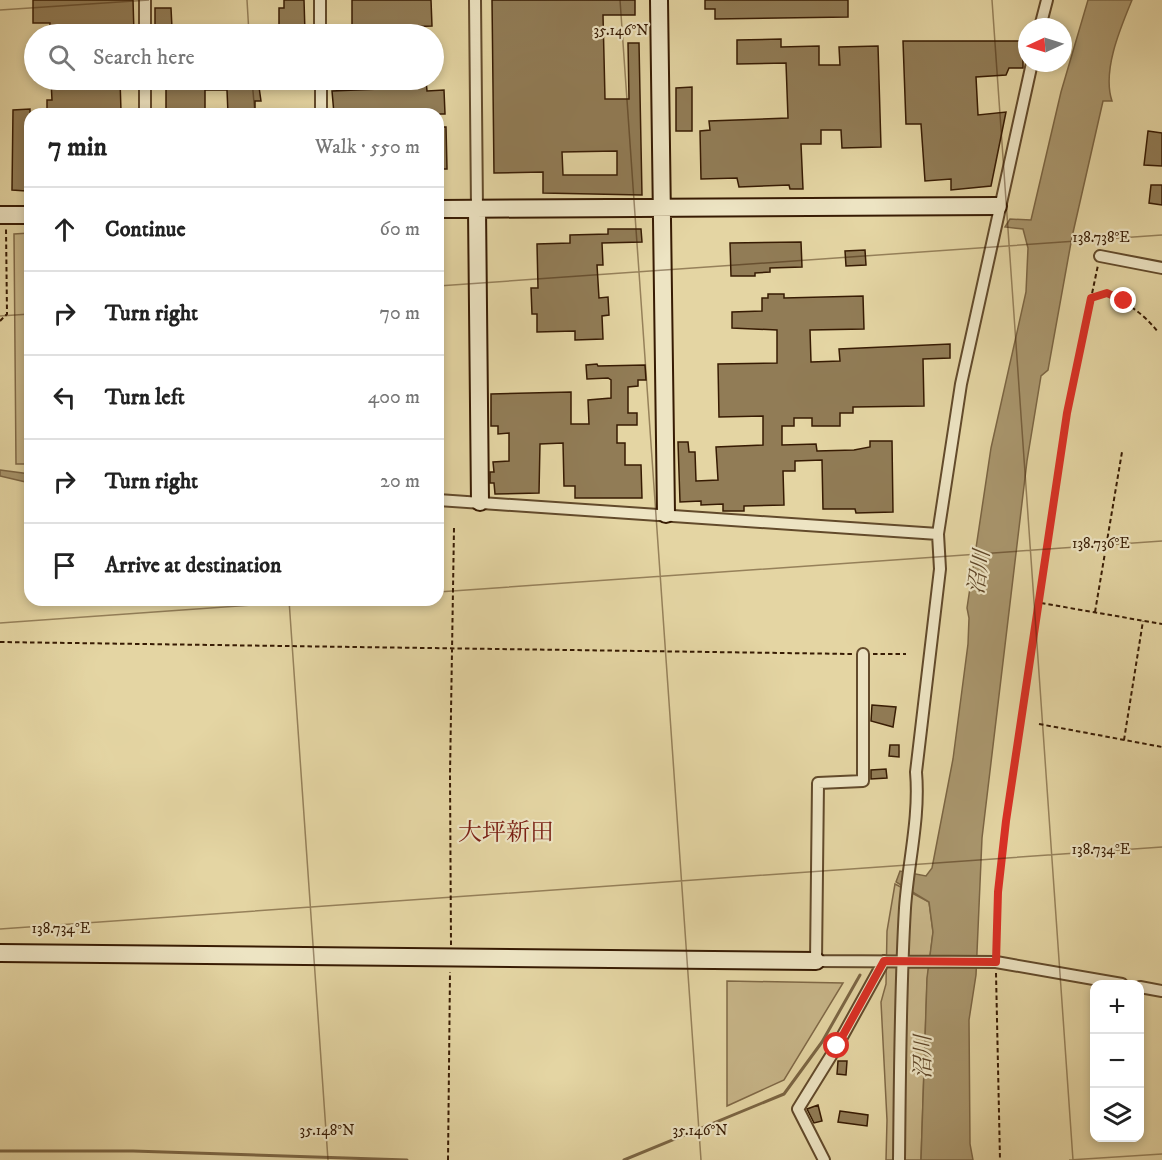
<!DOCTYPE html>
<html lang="en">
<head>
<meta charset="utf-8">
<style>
  body { margin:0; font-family:"IM FELL DW Pica","Noto Serif JP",serif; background:#f6f6f6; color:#222 }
  .controls { position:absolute; right:18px; bottom:18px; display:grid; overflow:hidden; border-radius:12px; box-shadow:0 3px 9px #0003 }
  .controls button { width:54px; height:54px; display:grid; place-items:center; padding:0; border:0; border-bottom:2px solid #e0e0e0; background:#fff; color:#222; font:30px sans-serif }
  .compass { position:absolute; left:1018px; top:18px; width:54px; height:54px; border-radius:50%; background:#fff; box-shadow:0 3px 9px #0003; rotate:266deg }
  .stop { position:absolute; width:18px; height:18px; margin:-14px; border:4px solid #d93025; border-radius:50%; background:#fff }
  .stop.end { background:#d93025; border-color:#fff; box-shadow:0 2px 6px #0008 }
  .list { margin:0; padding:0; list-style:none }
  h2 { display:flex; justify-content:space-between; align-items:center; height:78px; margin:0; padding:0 24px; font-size:26px }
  h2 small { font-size:20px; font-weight:400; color:#767676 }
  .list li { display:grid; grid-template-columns:39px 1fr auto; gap:18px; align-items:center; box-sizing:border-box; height:84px; padding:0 24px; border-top:2px solid #e0e0e0 }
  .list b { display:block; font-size:22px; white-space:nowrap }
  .list em { font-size:20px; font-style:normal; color:#767676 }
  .icon { flex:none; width:33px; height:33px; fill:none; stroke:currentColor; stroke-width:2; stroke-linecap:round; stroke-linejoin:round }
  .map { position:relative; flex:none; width:1162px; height:1160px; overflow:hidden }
  .search { position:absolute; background:#fff; box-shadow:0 3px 9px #0003; left:24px; top:24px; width:420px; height:66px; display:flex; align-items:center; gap:15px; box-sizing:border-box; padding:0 21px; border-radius:33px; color:#767676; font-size:22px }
  .panel { position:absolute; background:#fff; box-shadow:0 3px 9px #0003; left:24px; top:108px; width:420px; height:498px; border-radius:18px }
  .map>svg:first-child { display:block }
  .green { fill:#c7b588; stroke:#7f6846; stroke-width:1.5 }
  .water { fill:#a9966d; stroke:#7b6543; stroke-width:1.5 }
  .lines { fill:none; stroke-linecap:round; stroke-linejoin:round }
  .stream { stroke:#7b6543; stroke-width:3 }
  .building { fill:#917c56; stroke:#371b03; stroke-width:1.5; fill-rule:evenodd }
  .street-casing { stroke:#624a2b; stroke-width:14 }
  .secondary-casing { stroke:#371b03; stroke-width:20 }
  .path { stroke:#371b03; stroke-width:2; stroke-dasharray:4.5 3; stroke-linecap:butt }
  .street { stroke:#ede4c3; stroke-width:10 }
  .secondary { stroke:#ede4c3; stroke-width:16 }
  .route { stroke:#d93025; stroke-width:8 }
  .ticks { fill:none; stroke:#371b03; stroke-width:1.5; stroke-opacity:0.45 }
  .labels { text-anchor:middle; stroke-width:4.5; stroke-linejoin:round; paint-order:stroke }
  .water-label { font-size:22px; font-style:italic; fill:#5f4628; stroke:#ede4c3 }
  .quarter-label { font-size:24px; fill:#7a1f14; stroke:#ede4c3 }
  .ticks-label { font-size:15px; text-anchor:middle; fill:#371b03; stroke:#ede4c3; stroke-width:4.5; stroke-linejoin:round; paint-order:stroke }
</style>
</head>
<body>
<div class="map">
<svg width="1162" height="1160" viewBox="0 0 1162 1160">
  <rect width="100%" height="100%" fill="#e4d5a3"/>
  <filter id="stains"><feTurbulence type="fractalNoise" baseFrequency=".00333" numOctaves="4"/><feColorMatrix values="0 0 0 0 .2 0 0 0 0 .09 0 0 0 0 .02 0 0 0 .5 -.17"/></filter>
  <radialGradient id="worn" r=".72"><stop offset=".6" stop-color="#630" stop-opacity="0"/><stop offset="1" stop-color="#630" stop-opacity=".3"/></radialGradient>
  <path class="green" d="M30 233V464H16L14 234Z
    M895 884 929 902 933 932 927 982 921 1160H886L887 1120 881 1002 886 984 887 931Z
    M727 981 843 983 784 1080 727 1106Z"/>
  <path class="water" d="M1088 0H1132C1120 29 1102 71 1112 101H1103L1072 237 1048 370 1041 376 1027 461 982 838 976 975 969 1020 970 1144 973 1160H921L927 978 933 932 929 902 896 882 900 871 926 876 932 868 953 759 968 644 969 618 967 608 991 448 1026 292 1028 248 1023 229 1005 227 1010 219 1031 220 1061 92Z
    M0 470 30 474V483L0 476Z"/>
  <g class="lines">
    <path class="stream" d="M0 1151H133L407 1160
      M624 1160 784 1094 822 1042 860 975"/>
  </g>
  <path class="building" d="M33 0H133L134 34H50V23H33Z
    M284 0H304L305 33H279V8H284Z
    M352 0H431L432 26 403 27V33L352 34Z
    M492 0H635V15H603L605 99H629L628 43H639L642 195 543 193V172L494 173ZM617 151V175H563L562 152Z
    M705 0H848V17L715 19V9H705Z
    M155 8H171L172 28H155Z
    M781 39V47L819 46V65H840L839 47 878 46 881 147 842 148 841 130H821V144H801L803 189H790L789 185 739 187 737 178 701 179 700 131 710 130 709 121 788 118 786 63 737 64V40Z
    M903 41H1023V68H1009L1006 75 976 77 978 115 1006 112 991 186 951 190V179L925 181 921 124H906Z
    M51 80H120L121 111 47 114V100H52Z
    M166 80H258L261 101H255V114H228L227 90H205V114H166Z
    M380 80H426L427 91 444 90 445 114H334L332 91 380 89Z
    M692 87V131H676V88Z
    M30 109V183H26V191L12 190 13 110Z
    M438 127H446L447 169H438Z
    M1148 131 1162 133V166L1144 165Z
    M1151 185H1162V205L1149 203Z
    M608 229H641L642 242 602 243 603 265H597L599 298 608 297 609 315 602 316 603 339 575 340V331L537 332V314H532L531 288H538L537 244 570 243V235L608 234Z
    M801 242 802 267 770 268V272L755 273V276H731L730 243Z
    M865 250 866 265 846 266 845 251Z
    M768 294H784V298L863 296 864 329 810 330 811 362 840 361 839 349 950 344V358L923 359 924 406 853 407V413H840V426H812V418H794V426H782V445L816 444 817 451 854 450 870 447V441H892L893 512 856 513 855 509H823L822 460 795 461V471H783L784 505 744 506V511H723V504L701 505V501L680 502 678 442H688L689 452H695L696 481 718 480 716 447 763 445V416L719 417 718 364 777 363V330L732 328V312L762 311V298H768Z
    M597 364 598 366 645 365 646 380H638V386L628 387V413H637V425H617V443H625V465H641L642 498H575V486H564L563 443 540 444 539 493 495 494 494 483H490V472H494L493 462 509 461V433L498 434V426H491V394L571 392V424H589L588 400 611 398V380L608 378 587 379 586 365Z
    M872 705 896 707 893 727 871 721Z
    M890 745H899V757L889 756Z
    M886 769 887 778 871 779V770Z
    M838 1061H847L846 1075 837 1074Z
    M818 1105 822 1121 814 1123 807 1109Z
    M840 1111 868 1115 867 1126 838 1122Z"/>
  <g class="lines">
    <defs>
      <path id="street" d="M145 0V34
        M320 0V34
        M475 0 477 209
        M1040 27 1047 0
        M145 80V114
        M321 80V114
        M1100 256 1162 268
        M438 500 938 534
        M863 654V781L818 783 816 961 996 962 1122 984
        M1140 987 1162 991
        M824 1160 798 1109 837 1046 884 961
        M899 1160C900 1076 900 992 905 908 908 863 920 818 916 772L940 569 938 534 961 384 1032 63"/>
      <path id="secondary" d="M659 0 666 514
        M438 209 998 206
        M477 209 480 502
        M0 215H30
        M0 953 816 961"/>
    </defs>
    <use href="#street" class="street-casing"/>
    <use href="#secondary" class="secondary-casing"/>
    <path class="path" d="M1091 298 1107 293C1128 304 1143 313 1158 332
      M0 321 7 314 6 228
      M1041 603 1162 624
      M1095 612 1122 452
      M0 642 853 654
      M873 654H906
      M1039 724 1162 747
      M1124 740 1143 621
      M451 945 450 774 454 528
      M996 953 998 892 1006 821 1067 413 1098 265
      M996 973 1000 1160
      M448 1160 450 972"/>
    <use href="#street" class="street"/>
    <use href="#secondary" class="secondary"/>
  </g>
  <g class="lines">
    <path class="route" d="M837 1046 884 961 996 962 998 892 1006 821 1067 413 1091 298 1107 293 1124 301"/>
  </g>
  <path class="ticks" d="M247 0 249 34M620 0 701 1160M992 0 1073 1160M0 10 149 0M252 80 255 114M438 286 1162 235M0 316 30 314M438 592 1162 541M289 600 328 1160M0 623 323 600M0 929 1162 847M1069 1160 1162 1154"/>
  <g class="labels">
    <g class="water-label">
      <text transform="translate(978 572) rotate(-82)" y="8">沼川</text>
      <text transform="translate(922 1057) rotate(-90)" y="8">沼川</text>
    </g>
    <g class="quarter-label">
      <text x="506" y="840">大坪新田</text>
    </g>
  </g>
  <g class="ticks-label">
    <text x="621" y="35">35.146°N</text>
    <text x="1101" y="242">138.738°E</text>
    <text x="1101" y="548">138.736°E</text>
    <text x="1101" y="854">138.734°E</text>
    <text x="61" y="933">138.734°E</text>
    <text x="327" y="1135">35.148°N</text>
    <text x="700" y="1135">35.146°N</text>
  </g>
  <rect width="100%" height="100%" filter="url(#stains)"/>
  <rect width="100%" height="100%" fill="url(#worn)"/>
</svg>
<div class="controls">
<button>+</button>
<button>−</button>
<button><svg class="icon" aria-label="layers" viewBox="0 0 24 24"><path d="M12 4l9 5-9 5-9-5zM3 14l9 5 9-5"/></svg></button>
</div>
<svg class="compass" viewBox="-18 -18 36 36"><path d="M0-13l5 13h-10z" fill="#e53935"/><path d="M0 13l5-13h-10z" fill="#767676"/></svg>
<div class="stop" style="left:837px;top:1046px"></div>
<div class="stop end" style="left:1124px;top:301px"></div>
<div class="search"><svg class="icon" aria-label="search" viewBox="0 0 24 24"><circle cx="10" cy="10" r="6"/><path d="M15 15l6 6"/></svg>Search here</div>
<section class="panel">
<h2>7 min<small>Walk · 550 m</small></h2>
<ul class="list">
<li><svg class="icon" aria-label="ahead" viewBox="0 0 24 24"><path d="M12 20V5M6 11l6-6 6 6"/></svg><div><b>Continue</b></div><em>60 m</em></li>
<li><svg class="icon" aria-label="right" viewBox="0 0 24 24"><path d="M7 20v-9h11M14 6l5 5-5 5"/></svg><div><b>Turn right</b></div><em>70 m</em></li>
<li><svg class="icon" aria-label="left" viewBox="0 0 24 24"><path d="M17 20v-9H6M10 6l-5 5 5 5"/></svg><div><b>Turn left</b></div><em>400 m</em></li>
<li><svg class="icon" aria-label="right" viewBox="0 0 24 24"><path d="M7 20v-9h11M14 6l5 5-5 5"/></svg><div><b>Turn right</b></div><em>20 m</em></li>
<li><svg class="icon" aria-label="arrive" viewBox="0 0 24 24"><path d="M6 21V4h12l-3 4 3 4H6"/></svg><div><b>Arrive at destination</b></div></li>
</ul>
</section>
</div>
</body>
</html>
